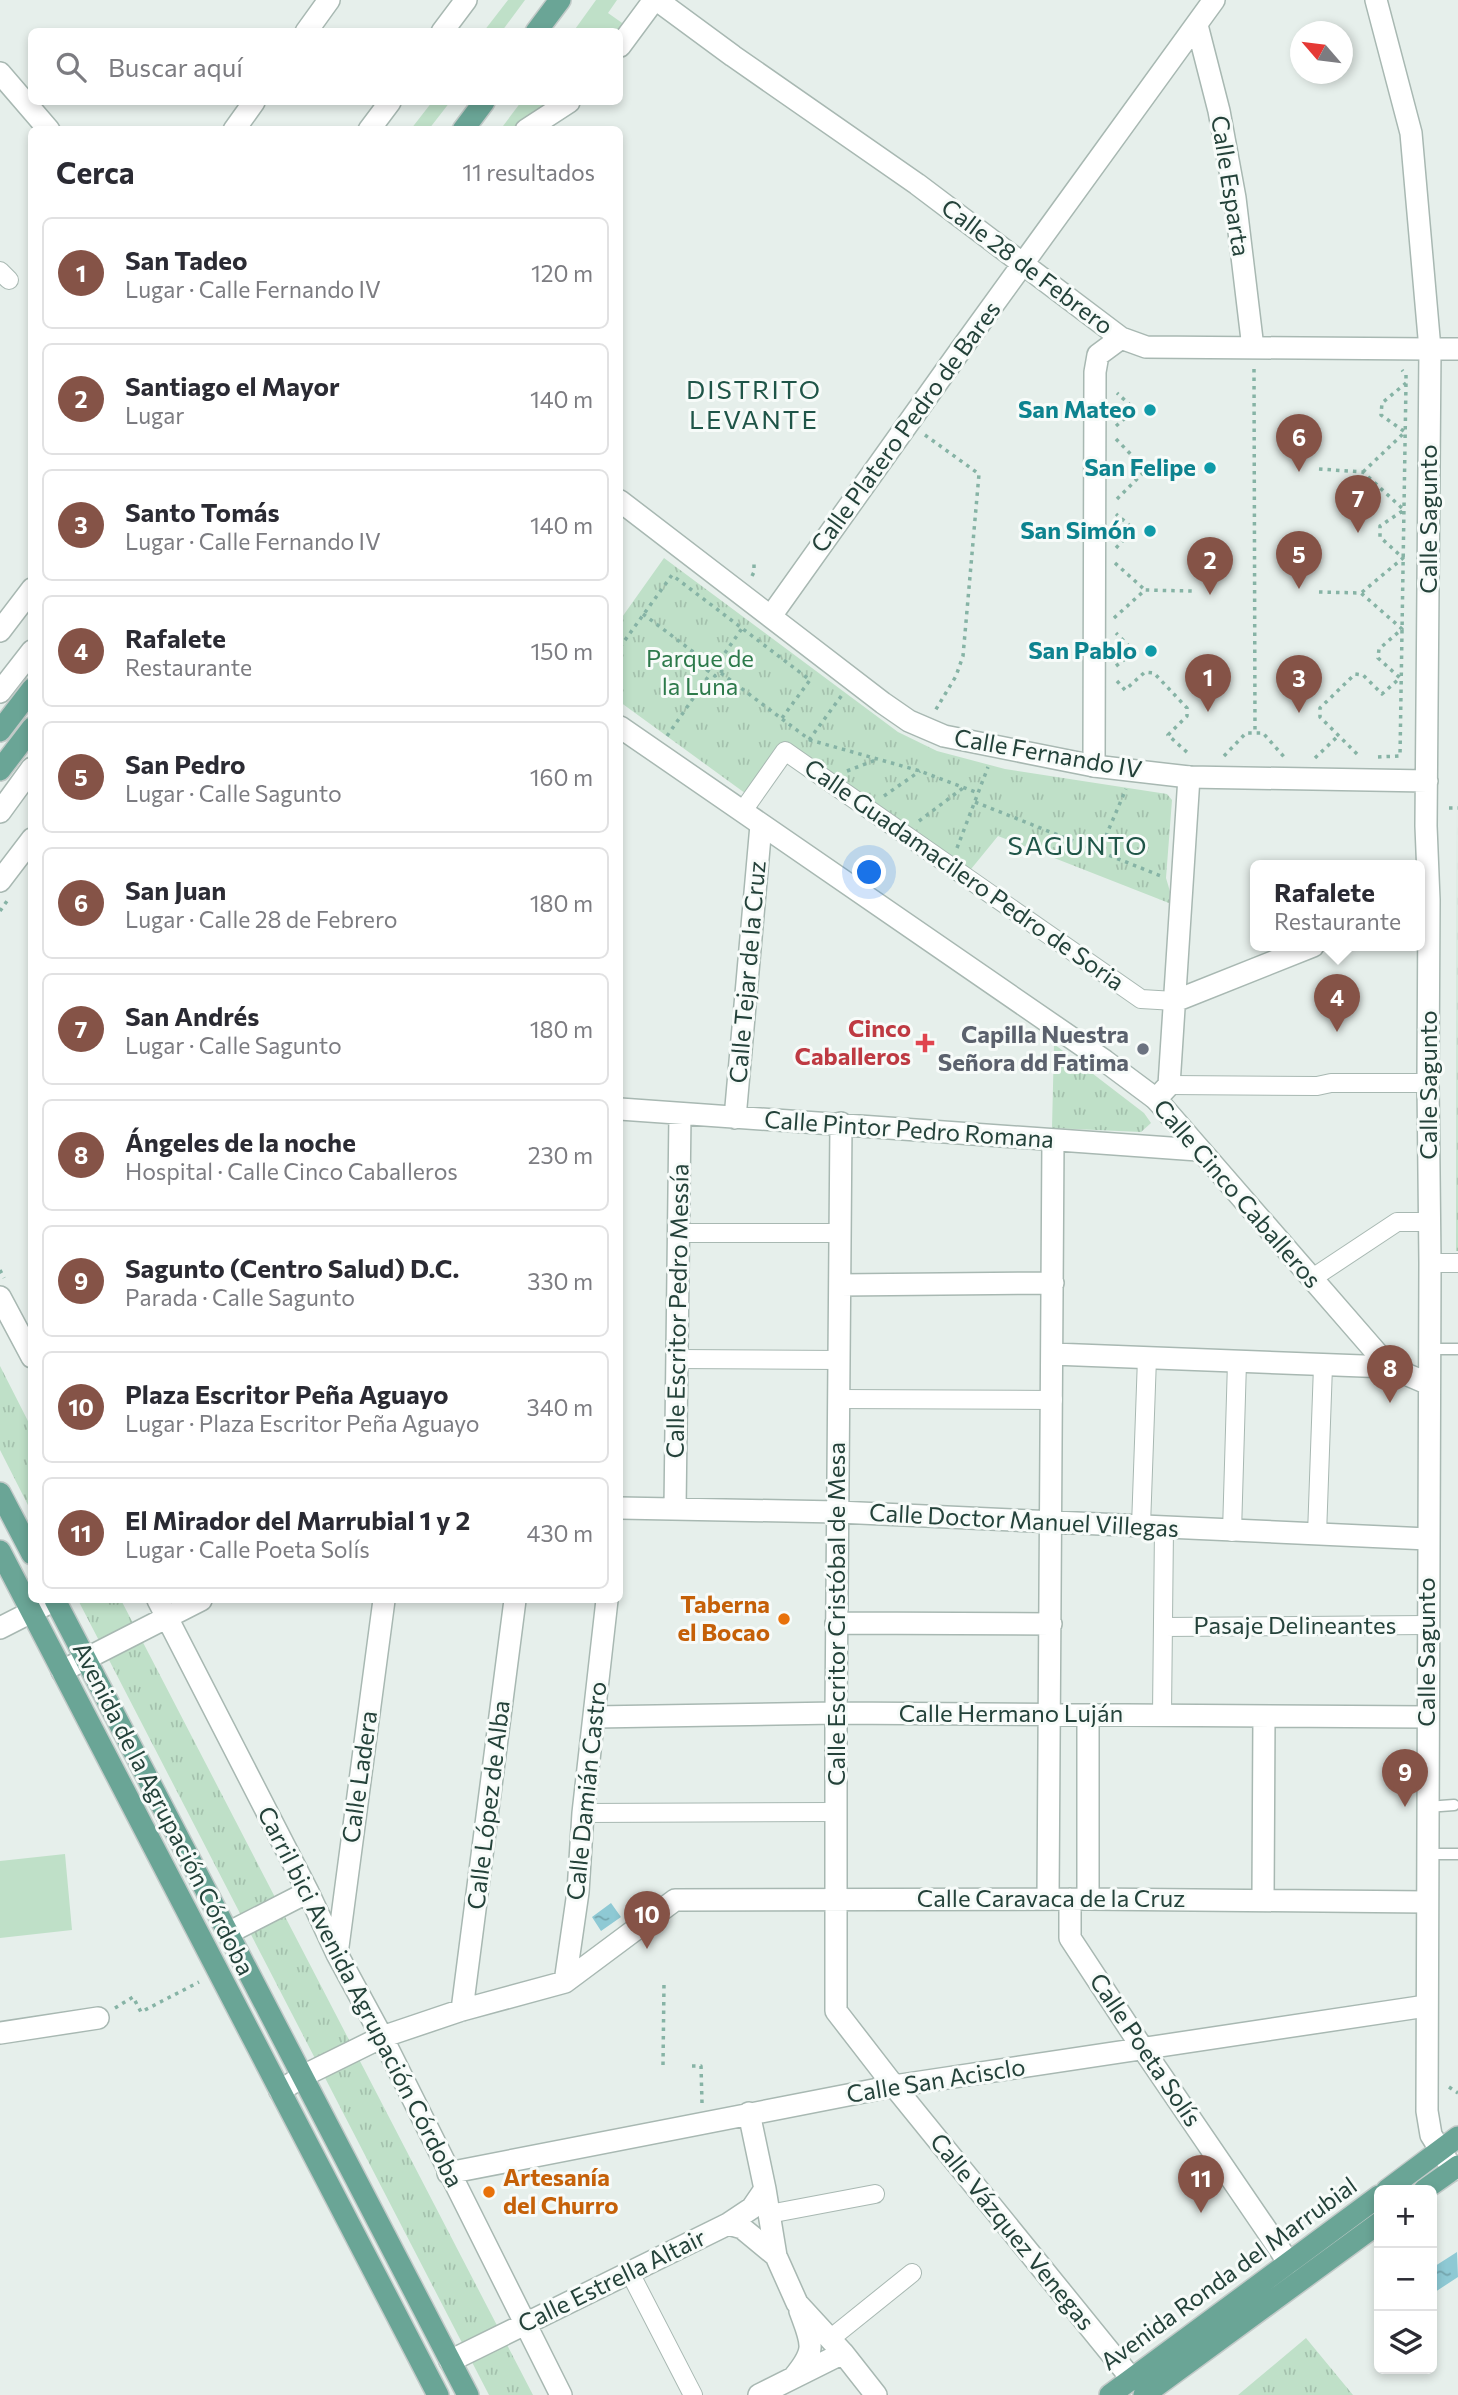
<!DOCTYPE html>
<html lang="es">
<head>
<meta charset="utf-8">
<style>
  body { margin:0; font-family:Commissioner,sans-serif; background:#f7f7f7; color:#2b2b33 }
  .controls { position:absolute; right:21px; bottom:21px; display:grid; overflow:hidden; border-radius:10px; box-shadow:0 4px 10px #0003 }
  .controls button { width:63px; height:63px; display:grid; place-items:center; padding:0; border:0; border-bottom:2px solid #e1e1e2; background:#fff; color:#2b2b33; font:35px sans-serif }
  .compass { position:absolute; left:1290px; top:21px; width:63px; height:63px; border-radius:50%; background:#fff; box-shadow:0 4px 10px #0003; rotate:298deg }
  .you { position:absolute; left:870px; top:873px; width:24px; height:24px; margin:-18px; border:5px solid #fff; border-radius:50%; background:#1a73e8; box-shadow:0 0 0 10px #1a73e833 }
  .badge { display:grid; place-items:center; width:46px; height:46px; border-radius:50%; background:#855347; color:#fff; font-size:23px; font-weight:700 }
  .pin { position:absolute; translate:-50% -58px; filter:drop-shadow(0 2px 4px #0008) }
  .pin::after { content:''; position:absolute; top:37px; width:24px; height:21px; background:inherit; clip-path:polygon(0 0,100% 0,50% 100%) }
  .popup { position:absolute; left:1250px; top:860px; width:175px; height:91px; box-sizing:border-box; display:grid; place-content:center; border-radius:10px; background:#fff; filter:drop-shadow(0 2px 5px #0005); font-size:23px; white-space:nowrap; color:#7c7c81 }
  .popup b { font-size:26px; color:#2b2b33 }
  .popup::after { content:''; position:absolute; left:50%; top:100%; margin-left:-14px; border:14px solid transparent; border-top-color:#fff }
  .list { margin:0; padding:0; list-style:none }
  h2 { display:flex; justify-content:space-between; align-items:center; height:91px; margin:0; padding:0 28px; font-size:30px }
  h2 small { font-size:23px; font-weight:400; color:#7c7c81 }
  .list li { display:grid; grid-template-columns:46px 1fr auto; gap:21px; align-items:center; box-sizing:border-box; height:112px; margin:0 14px 14px; padding:0 14px; border:2px solid #e1e1e2; border-radius:10px }
  .list b { display:block; font-size:26px; white-space:nowrap }
  .list p { margin:0; font-size:23px; white-space:nowrap; color:#7c7c81 }
  .list em { font-size:23px; font-style:normal; color:#7c7c81 }
  .icon { flex:none; width:38px; height:38px; fill:none; stroke:currentColor; stroke-width:2; stroke-linecap:round; stroke-linejoin:round }
  .map { position:relative; flex:none; width:1458px; height:2395px; overflow:hidden }
  .search { position:absolute; background:#fff; box-shadow:0 4px 10px #0003; left:28px; top:28px; width:595px; height:77px; display:flex; align-items:center; gap:18px; box-sizing:border-box; padding:0 24px; border-radius:10px; color:#7c7c81; font-size:26px }
  .panel { position:absolute; background:#fff; box-shadow:0 4px 10px #0003; left:28px; top:126px; width:595px; height:1477px; border-radius:10px }
  .map>svg:first-child { display:block }
  .green { fill:#bfe0c8 }
  .park { fill:url(#park-tufts) }
  .water { fill:url(#water-ripples) }
  .lines { fill:none; stroke-linecap:round; stroke-linejoin:round }
  .service-casing { stroke:#a8b8b2; stroke-width:13 }
  .pedestrian-casing { stroke:#a8b8b2; stroke-width:20 }
  .minor-casing { stroke:#a8b8b2; stroke-width:24 }
  .tertiary-casing { stroke:#a8b8b2; stroke-width:24 }
  .primary-casing { stroke:#c2cac8; stroke-width:24 }
  .path { stroke:#86b3a5; stroke-width:3.5; stroke-dasharray:3.5 5; stroke-linecap:butt }
  .service { stroke:#fff; stroke-width:10 }
  .pedestrian { stroke:#fff; stroke-width:18 }
  .minor { stroke:#fff; stroke-width:21 }
  .tertiary { stroke:#fff; stroke-width:21 }
  .primary { stroke:#6aa596; stroke-width:21 }
  .culture-dot { fill:#0f9aa8; stroke:#f7fbf9; stroke-width:2.5 }
  .health-dot { fill:#e0444e; stroke:#f7fbf9; stroke-width:2.5 }
  .worship-dot { fill:#6b7280; stroke:#f7fbf9; stroke-width:2.5 }
  .food-dot { fill:#e8710a; stroke:#f7fbf9; stroke-width:2.5 }
  .labels { text-anchor:middle; stroke-width:6; stroke-linejoin:round; paint-order:stroke }
  .street-label { font-size:24px; fill:#24423a; stroke:#f7fbf9 }
  .culture-label { font-size:24px; font-weight:bold; fill:#0d838f; stroke:#f7fbf9; text-anchor:end }
  .park-label { font-size:24px; fill:#2d7a4b; stroke:#f7fbf9 }
  .health-label { font-size:24px; font-weight:bold; fill:#be3a42; stroke:#f7fbf9; text-anchor:end }
  .worship-label { font-size:24px; font-weight:bold; fill:#5b616d; stroke:#f7fbf9; text-anchor:end }
  .food-label { font-size:24px; font-weight:bold; fill:#c56008; stroke:#f7fbf9; text-anchor:end }
  .neighbourhood-label { font-size:26px; letter-spacing:2px; fill:#1f5548; stroke:#f7fbf9 }
</style>
</head>
<body>
<div class="map">
<svg width="1458" height="2395" viewBox="0 0 1458 2395">
  <defs>
    <pattern id="park-tufts" width="24" height="20" patternUnits="userSpaceOnUse" patternTransform="scale(1.75)"><rect width="24" height="20" fill="#bfe0c8"/><path d="M3 7l-1-3M5 7V3M7 7l1-3M15 17l-1-3M17 17v-4M19 17l1-3" fill="none" stroke="#a4c1ad"/></pattern>
    <pattern id="water-ripples" width="26" height="14" patternUnits="userSpaceOnUse" patternTransform="scale(1.75)"><rect width="26" height="14" fill="#8ec9d4"/><path d="M2 4q2-2 4 0t4 0M15 11q2-2 4 0t4 0" fill="none" stroke="#74a5ad"/></pattern>
  </defs>
  <rect width="100%" height="100%" fill="#e6efeb"/>
  <path class="green" d="M508 0H525L502 31H484Z
    M596 0H617L608 13 625 25 619 31 573 32Z
    M432 102H450L429 129H411Z
    M521 102H551L511 129 500 130Z
    M65 1854 72 1930 0 1938V1861Z"/>
  <path class="park" d="M664 558 898 732 937 751 1005 769 1167 794 1172 800 1166 878 1174 905 998 836 967 874 784 747 749 796 620 702V620Z
    M1457 795 1458 1251H1456Z
    M1054 1044 1144 1113 1151 1123 1141 1132 1052 1128Z
    M0 1366 31 1427V1511L0 1450Z
    M78 1600H121L533 2395H489Z
    M1306 2338 1353 2395H1238Z"/>
  <path class="water" d="M611 1903 621 1917 601 1931 592 1917Z
    M1457 2252 1458 2277 1432 2294V2268Z"/>
  <g class="lines">
    <defs>
      <path id="service" d="M1429 1349H1458
        M1427 1807 1454 1805
        M1427 1854H1458"/>
      <path id="pedestrian" d="M0 271 9 280
        M742 812 785 751 1141 999 1175 1001
        M1169 1085 1317 1086 1331 1083H1428
        M679 1233H841
        M1430 1263H1458
        M1311 1279 1397 1222H1429
        M677 1359 839 1360
        M838 1399 1053 1400
        M1141 1526 1147 1358
        M1232 1532 1237 1362
        M1317 1535 1323 1366
        M1163 1627 1427 1625
        M1162 1714 1164 1528
        M583 1813 835 1812
        M769 2214 875 2194
        M629 2271 693 2395
        M830 2339 912 2273"/>
      <path id="minor" d="M657 0 733 56 917 184 1121 338 1146 347 1430 349
        M1197 25 1219 111 1235 198 1253 348
        M306 32 329 0
        M0 73 49 130
        M234 130 254 102
        M771 616 959 352 1214 0
        M1094 766 1095 372 1098 355 1121 338
        M0 881 32 839
        M1175 1001 1313 946
        M1156 1099 1169 1085 1189 777
        M620 1109 1198 1150
        M735 1118 761 825
        M841 1123 836 1713V2011L894 2086 1131 2378
        M840 1285 1053 1283
        M0 1297 32 1357
        M1053 1354 1389 1367
        M620 1508 838 1512 1428 1539
        M675 1509 680 1114
        M158 1600 308 1892 337 1954 382 2037 561 2395
        M836 1623 1051 1624
        M0 1628 55 1600
        M62 1671 201 1600
        M595 1717 836 1713 1427 1717
        M1048 1899 1053 1140
        M1070 1899V1938L1143 2049 1289 2263
        M1088 1899V1715
        M1263 1899 1264 1716
        M228 1933 308 1892
        M337 1954 384 1600
        M565 1982 578 1892 583 1813 607 1600
        M462 2010 515 1600
        M0 2033 98 2018
        M280 2091 303 2076 382 2037 462 2010 565 1982 675 1900 1088 1899 1427 1902
        M749 2113 765 2189 776 2256 797 2303 843 2353 876 2395
        M448 2173 894 2086 1426 2006
        M728 2224 742 2228 776 2256
        M450 2361 728 2224 752 2208 765 2189
        M794 2377C817 2349 812 2344 800 2311
        M759 2395 843 2353"/>
      <path id="tertiary" d="M1376 0 1411 133 1430 349 1426 826 1429 900 1428 1083 1430 1263 1427 2111 1431 2135 1453 2170
        M442 32 466 0
        M620 46 654 0
        M369 130 390 102
        M526 130 569 102
        M1430 349H1458
        M620 501 883 703 909 721 944 736 1094 766 1189 777 1427 781
        M0 631 32 589
        M0 692 32 651
        M620 727 1105 1061 1156 1099 1389 1367 1429 1384
        M0 812 32 768"/>
      <path id="primary" d="M536 32 560 0
        M463 130 484 102
        M0 731 32 689
        M0 770 32 728
        M0 1493 32 1554
        M0 1551 438 2395
        M55 1600 468 2395
        M1387 2190 1458 2137
        M1424 2190 1458 2166
        M1110 2395 1379 2196
        M1144 2395 1379 2223"/>
    </defs>
    <use href="#service" class="service-casing"/>
    <use href="#pedestrian" class="pedestrian-casing"/>
    <use href="#minor" class="minor-casing"/>
    <use href="#tertiary" class="tertiary-casing"/>
    <use href="#primary" class="primary-casing"/>
    <path class="path" d="M1254 369 1255 733
      M1116 426 1129 415V404L1117 393
      M925 435 979 474 963 656 956 676 935 711
      M1116 439 1146 470
      M1319 469 1363 472 1404 510 1380 526V537L1403 558 1361 593
      M1363 472 1405 432 1381 415 1382 403 1406 383
      M1117 499 1146 470 1193 471
      M1116 548 1128 535 1129 525 1116 514
      M1115 563 1145 590
      M752 576 754 572V563
      M1319 592 1361 593 1402 629 1379 649 1378 658 1400 678 1382 694 1363 675 1355 674 1320 708V717L1360 757
      M643 614 708 663
      M1114 618 1145 590 1192 591
      M620 647 672 575 810 680 782 718
      M720 660 743 627
      M1116 666 1129 656V646L1116 633
      M721 673 723 665 720 660 715 659 708 663 707 670 715 676 721 673 810 740 920 771 978 793
      M1117 681 1125 690 1145 672 1154 673 1187 708V716L1168 735 1190 755
      M667 736 710 674
      M809 740 842 695
      M1224 756 1246 733H1263L1285 758
      M1378 757 1400 756 1406 383V375L1402 370
      M1315 758 1338 736
      M847 771 876 760
      M884 796 920 771
      M975 802 1161 876
      M1449 808H1458
      M919 821 963 788
      M957 848 988 767
      M1099 852 1126 789
      M0 911 7 901
      M0 1270 4 1278
      M115 2008 133 1997 141 2012 199 1982
      M663 2065 664 1983
      M692 2066H701L702 2103
      M1449 2087 1458 2093"/>
    <use href="#service" class="service"/>
    <use href="#pedestrian" class="pedestrian"/>
    <use href="#minor" class="minor"/>
    <use href="#tertiary" class="tertiary"/>
    <use href="#primary" class="primary"/>
  </g>
  <g class="culture-dot">
    <circle cx="1150" cy="410" r="7"/>
    <circle cx="1210" cy="468" r="7"/>
    <circle cx="1150" cy="531" r="7"/>
    <circle cx="1151" cy="651" r="7"/>
  </g>
  <path class="health-dot" d="M921.5 1032.5h7v7h7v7h-7v7h-7v-7h-7v-7h7z"/>
  <circle class="worship-dot" cx="1143" cy="1049" r="7"/>
  <g class="food-dot">
    <circle cx="784" cy="1619" r="7"/>
    <circle cx="489" cy="2192" r="7"/>
  </g>
  <g class="labels">
    <g class="street-label">
      <text transform="translate(1230 186) rotate(81)" y="8">Calle Esparta</text>
      <text transform="translate(1027 267) rotate(37)" y="8">Calle 28 de Febrero</text>
      <text transform="translate(906 427) rotate(-54)" y="8">Calle Platero Pedro de Bares</text>
      <text transform="translate(1429 519) rotate(-90)" y="8">Calle Sagunto</text>
      <text transform="translate(1048 754) rotate(10)" y="8">Calle Fernando IV</text>
      <text transform="translate(964 875) rotate(35)" y="8">Calle Guadamacilero Pedro de Soria</text>
      <text transform="translate(748 972) rotate(-85)" y="8">Calle Tejar de la Cruz</text>
      <text transform="translate(1429 1085) rotate(-90)" y="8">Calle Sagunto</text>
      <text transform="translate(909 1130) rotate(4)" y="8">Calle Pintor Pedro Romana</text>
      <text transform="translate(1237 1194) rotate(49)" y="8">Calle Cinco Caballeros</text>
      <text transform="translate(678 1311) rotate(-89)" y="8">Calle Escritor Pedro Messía</text>
      <text transform="translate(1024 1521) rotate(3)" y="8">Calle Doctor Manuel Villegas</text>
      <text transform="translate(837 1614) rotate(-90)" y="8">Calle Escritor Cristóbal de Mesa</text>
      <text x="1295" y="1634">Pasaje Delineantes</text>
      <text transform="translate(1427 1652) rotate(-90)" y="8">Calle Sagunto</text>
      <text x="1011" y="1722">Calle Hermano Luján</text>
      <text transform="translate(360 1777) rotate(-82)" y="8">Calle Ladera</text>
      <text transform="translate(587 1791) rotate(-84)" y="8">Calle Damián Castro</text>
      <text transform="translate(489 1805) rotate(-83)" y="8">Calle López de Alba</text>
      <text transform="translate(163 1809) rotate(63)" y="8">Avenida de la Agrupación Córdoba</text>
      <text x="1051" y="1907">Calle Caravaca de la Cruz</text>
      <text transform="translate(360 1997) rotate(63)" y="8">Carril bici Avenida Agrupación Córdoba</text>
      <text transform="translate(1145 2050) rotate(56)" y="8">Calle Poeta Solís</text>
      <text transform="translate(936 2081) rotate(-9)" y="8">Calle San Acisclo</text>
      <text transform="translate(1012 2232) rotate(51)" y="8">Calle Vázquez Venegas</text>
      <text transform="translate(1229 2274) rotate(-36)" y="8">Avenida Ronda del Marrubial</text>
      <text transform="translate(612 2281) rotate(-26)" y="8">Calle Estrella Altair</text>
    </g>
    <g class="culture-label">
      <text x="1136" y="418">San Mateo</text>
      <text x="1196" y="476">San Felipe</text>
      <text x="1136" y="539">San Simón</text>
      <text x="1137" y="659">San Pablo</text>
    </g>
    <g class="park-label">
      <text x="700" y="667">Parque de<tspan x="700" dy="28">la Luna</tspan></text>
    </g>
    <g class="health-label">
      <text x="911" y="1037">Cinco<tspan x="911" dy="28">Caballeros</tspan></text>
    </g>
    <g class="worship-label">
      <text x="1129" y="1043">Capilla Nuestra<tspan x="1129" dy="28">Señora dd Fatima</tspan></text>
    </g>
    <g class="food-label">
      <text x="770" y="1613">Taberna<tspan x="770" dy="28">el Bocao</tspan></text>
      <text x="503" y="2186" text-anchor="start">Artesanía<tspan x="503" dy="28">del Churro</tspan></text>
    </g>
    <g class="neighbourhood-label">
      <text x="754" y="399">DISTRITO<tspan x="754" dy="30">LEVANTE</tspan></text>
      <text x="1078" y="855">SAGUNTO</text>
    </g>
  </g>
</svg>
<div class="controls">
<button>+</button>
<button>−</button>
<button><svg class="icon" aria-label="layers" viewBox="0 0 24 24"><path d="M12 4l9 5-9 5-9-5zM3 14l9 5 9-5"/></svg></button>
</div>
<svg class="compass" viewBox="-18 -18 36 36"><path d="M0-13l5 13h-10z" fill="#e53935"/><path d="M0 13l5-13h-10z" fill="#7c7c81"/></svg>
<div class="you"></div>
<div class="pin badge" style="left:1208px;top:712px">1</div>
<div class="pin badge" style="left:1210px;top:595px">2</div>
<div class="pin badge" style="left:1299px;top:713px">3</div>
<div class="pin badge" style="left:1337px;top:1032px">4</div>
<div class="popup"><b>Rafalete</b>Restaurante</div>
<div class="pin badge" style="left:1299px;top:589px">5</div>
<div class="pin badge" style="left:1299px;top:472px">6</div>
<div class="pin badge" style="left:1358px;top:533px">7</div>
<div class="pin badge" style="left:1390px;top:1403px">8</div>
<div class="pin badge" style="left:1405px;top:1807px">9</div>
<div class="pin badge" style="left:647px;top:1949px">10</div>
<div class="pin badge" style="left:1201px;top:2213px">11</div>
<div class="search"><svg class="icon" aria-label="search" viewBox="0 0 24 24"><circle cx="10" cy="10" r="6"/><path d="M15 15l6 6"/></svg>Buscar aquí</div>
<section class="panel">
<h2>Cerca<small>11 resultados</small></h2>
<ul class="list">
<li><span class="badge">1</span><div><b>San Tadeo</b><p>Lugar · Calle Fernando IV</p></div><em>120 m</em></li>
<li><span class="badge">2</span><div><b>Santiago el Mayor</b><p>Lugar</p></div><em>140 m</em></li>
<li><span class="badge">3</span><div><b>Santo Tomás</b><p>Lugar · Calle Fernando IV</p></div><em>140 m</em></li>
<li><span class="badge">4</span><div><b>Rafalete</b><p>Restaurante</p></div><em>150 m</em></li>
<li><span class="badge">5</span><div><b>San Pedro</b><p>Lugar · Calle Sagunto</p></div><em>160 m</em></li>
<li><span class="badge">6</span><div><b>San Juan</b><p>Lugar · Calle 28 de Febrero</p></div><em>180 m</em></li>
<li><span class="badge">7</span><div><b>San Andrés</b><p>Lugar · Calle Sagunto</p></div><em>180 m</em></li>
<li><span class="badge">8</span><div><b>Ángeles de la noche</b><p>Hospital · Calle Cinco Caballeros</p></div><em>230 m</em></li>
<li><span class="badge">9</span><div><b>Sagunto (Centro Salud) D.C.</b><p>Parada · Calle Sagunto</p></div><em>330 m</em></li>
<li><span class="badge">10</span><div><b>Plaza Escritor Peña Aguayo</b><p>Lugar · Plaza Escritor Peña Aguayo</p></div><em>340 m</em></li>
<li><span class="badge">11</span><div><b>El Mirador del Marrubial 1 y 2</b><p>Lugar · Calle Poeta Solís</p></div><em>430 m</em></li>
</ul>
</section>
</div>
</body>
</html>
